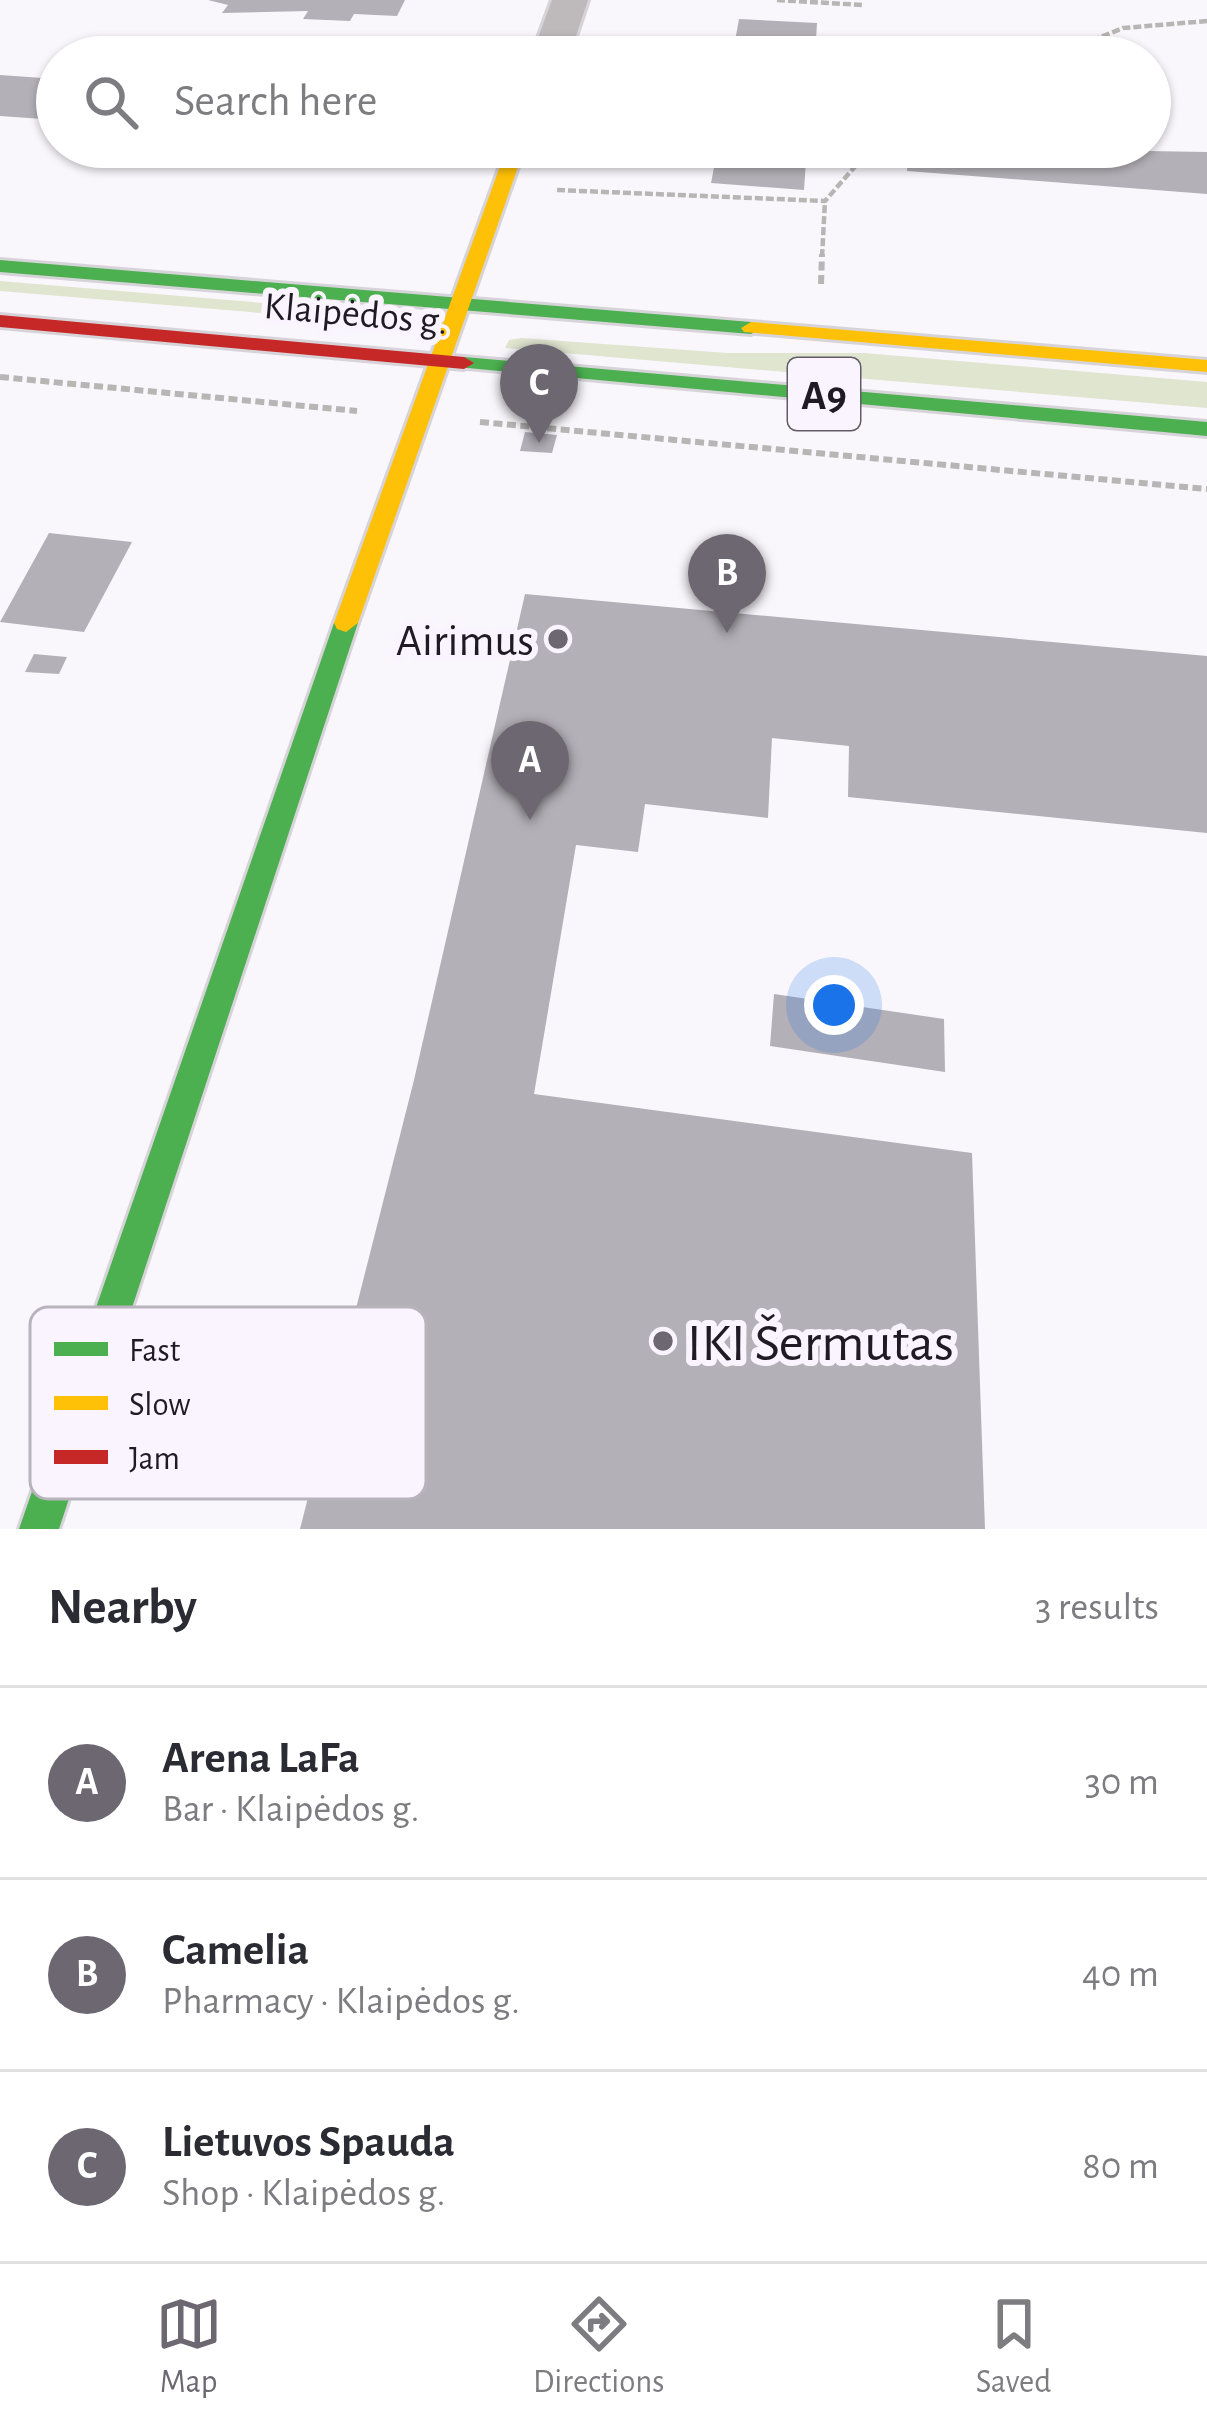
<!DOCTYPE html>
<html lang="en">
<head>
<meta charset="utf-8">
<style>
  body { margin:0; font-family:"Alegreya Sans",sans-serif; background:#f7f7f7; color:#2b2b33 }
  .you { position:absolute; left:834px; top:1005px; width:42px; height:42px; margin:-30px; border:9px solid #fff; border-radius:50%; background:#1a73e8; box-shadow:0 0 0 18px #1a73e833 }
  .badge { display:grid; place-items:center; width:78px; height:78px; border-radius:50%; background:#6c6770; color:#fff; font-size:39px; font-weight:700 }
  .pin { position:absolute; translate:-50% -99px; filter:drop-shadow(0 3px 6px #0008) }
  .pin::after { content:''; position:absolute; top:63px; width:42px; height:36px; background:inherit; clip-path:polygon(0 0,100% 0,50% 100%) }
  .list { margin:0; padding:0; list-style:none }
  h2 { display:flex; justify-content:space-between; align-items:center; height:156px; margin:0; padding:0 48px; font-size:51px }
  h2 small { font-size:39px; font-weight:400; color:#7c7c81 }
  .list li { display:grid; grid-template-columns:78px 1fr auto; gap:36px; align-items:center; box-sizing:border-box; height:192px; padding:0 48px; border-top:3px solid #e1e1e2 }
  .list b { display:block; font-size:45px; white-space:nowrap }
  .list p { margin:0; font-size:39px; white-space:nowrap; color:#7c7c81 }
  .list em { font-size:39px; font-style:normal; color:#7c7c81 }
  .icon { flex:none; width:66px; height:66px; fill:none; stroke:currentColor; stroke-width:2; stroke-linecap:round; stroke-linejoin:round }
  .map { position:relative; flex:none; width:1207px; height:1529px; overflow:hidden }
  .search { position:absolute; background:#fff; box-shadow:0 3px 9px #0004; left:36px; right:36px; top:36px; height:132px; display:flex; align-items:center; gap:30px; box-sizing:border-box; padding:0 42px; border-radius:66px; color:#7c7c81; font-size:45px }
  .sheet { height:732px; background:#fff }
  nav { display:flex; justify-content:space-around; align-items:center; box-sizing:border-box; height:168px; border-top:3px solid #e1e1e2; background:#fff; font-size:33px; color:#7c7c81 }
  nav a { display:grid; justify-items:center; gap:6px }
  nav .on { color:#6c6770 }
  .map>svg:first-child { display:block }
  .green { fill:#e0e5d0 }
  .building { fill:#b4b0b7 }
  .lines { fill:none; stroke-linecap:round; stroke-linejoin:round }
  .street-casing { stroke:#d7d4d9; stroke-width:6 }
  .fast-casing { stroke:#d7d4d9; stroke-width:6 }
  .slow-casing { stroke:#d7d4d9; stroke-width:6 }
  .jam-casing { stroke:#d7d4d9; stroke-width:6 }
  .path-far1 { stroke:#b8b5b5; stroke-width:4.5; stroke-dasharray:8 3; stroke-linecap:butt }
  .path { stroke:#b8b5b5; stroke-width:6; stroke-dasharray:9 4.5; stroke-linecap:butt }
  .street { fill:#beb9ba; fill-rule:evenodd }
  .fast { fill:#4caf50; fill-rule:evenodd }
  .slow { fill:#ffc107; fill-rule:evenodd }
  .jam { fill:#c62828; fill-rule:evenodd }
  .poi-dot { fill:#6c6770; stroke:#faf4ff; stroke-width:4.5 }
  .labels { text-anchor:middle; stroke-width:12; stroke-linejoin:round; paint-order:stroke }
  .far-street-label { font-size:39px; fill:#1f1a24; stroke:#faf4ff }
  .shield { fill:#faf4ff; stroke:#615b66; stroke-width:3 }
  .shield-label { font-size:42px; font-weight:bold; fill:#1f1a24 }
  .poi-label { font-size:45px; fill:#1f1a24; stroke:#faf4ff; text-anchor:end }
  .near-poi-label { font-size:54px; fill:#1f1a24; stroke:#faf4ff; text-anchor:start }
  .key { fill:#faf4ff; stroke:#b8b3bd; stroke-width:3 }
  .key-label { font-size:33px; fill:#1f1a24 }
</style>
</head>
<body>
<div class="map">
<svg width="1207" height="1529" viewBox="0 0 1207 1529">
  <rect width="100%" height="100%" fill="#faf7fc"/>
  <path class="green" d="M0 281 396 314 399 320 392 324 0 291Z
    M521 338 728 353H864L1207 382V408L505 348 509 340Z"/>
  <path class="building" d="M208 0H405L397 16 354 14 350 21 303 19 308 11 222 13 228 5Z
    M739 19 817 23 815 57H732Z
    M0 75 57 79V120L0 116Z
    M172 147H333L326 161 296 159 294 164 167 155Z
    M718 147H807L804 190 711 183Z
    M908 147 1207 152V194L907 171Z
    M525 432 557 435 552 453 520 451Z
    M49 533 132 542 84 632 0 622Z
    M525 594 1207 656V833L848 797 849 746 772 738 768 818 645 804 638 852 576 845 534 1094 972 1153 985 1529H300L414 1080Z
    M34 654 67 657 59 674 25 672Z
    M774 994 944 1019 945 1072 770 1046Z"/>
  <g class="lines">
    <defs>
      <path id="street" d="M552 0H588L569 57H531Z"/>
      <path id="fast" d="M0 260 751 322 761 328 751 334 0 272Z
        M464 357 1207 422V436L457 367V359Z
        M346 614 358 623 59 1529H19L334 623Z"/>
      <path id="slow" d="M507 147H525L358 623 346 632 337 629 334 623Z
        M751 322 1207 360V372L744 332 741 328Z"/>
      <path id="jam" d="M0 315 464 357 474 363 464 369 0 327Z"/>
    </defs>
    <use href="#street" class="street-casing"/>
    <use href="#fast" class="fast-casing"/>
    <use href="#slow" class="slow-casing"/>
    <use href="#jam" class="jam-casing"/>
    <path class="path-far1" d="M777 0 862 5
      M1051 57 1123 28 1207 21
      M557 190 825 201 872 147
      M822 257 825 201"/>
    <path class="path" d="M821 284 822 254
      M0 377 357 411
      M480 422 1207 489"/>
    <use href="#street" class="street"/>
    <use href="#fast" class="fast"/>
    <use href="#slow" class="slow"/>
    <use href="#jam" class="jam"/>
  </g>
  <g class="poi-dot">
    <circle cx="558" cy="639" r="12"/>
    <circle cx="663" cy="1341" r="12"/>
  </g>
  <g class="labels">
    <g class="far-street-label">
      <text transform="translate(356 312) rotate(5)" y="14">Klaipėdos g.</text>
    </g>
    <rect class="shield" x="788" y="358" width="72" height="72" rx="9"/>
    <g class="shield-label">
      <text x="824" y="409">A9</text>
    </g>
    <g class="poi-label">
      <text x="534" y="655">Airimus</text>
    </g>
    <g class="near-poi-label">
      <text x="687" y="1360">IKI Šermutas</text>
    </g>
  </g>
  <rect x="30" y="1307" width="396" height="192" rx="18" class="key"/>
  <rect x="54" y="1342" width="54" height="14" fill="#4caf50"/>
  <rect x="54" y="1396" width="54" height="14" fill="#ffc107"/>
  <rect x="54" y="1450" width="54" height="14" fill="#c62828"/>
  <g class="key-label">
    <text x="129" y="1361">Fast</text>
    <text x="129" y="1415">Slow</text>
    <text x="129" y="1469">Jam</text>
  </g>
</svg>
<div class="you"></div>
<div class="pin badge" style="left:530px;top:820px">A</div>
<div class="pin badge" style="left:727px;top:633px">B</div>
<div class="pin badge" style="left:539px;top:443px">C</div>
<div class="search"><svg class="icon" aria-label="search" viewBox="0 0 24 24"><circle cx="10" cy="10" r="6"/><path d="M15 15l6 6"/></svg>Search here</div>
</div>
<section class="sheet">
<h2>Nearby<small>3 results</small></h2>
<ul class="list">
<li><span class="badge">A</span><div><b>Arena LaFa</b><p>Bar · Klaipėdos g.</p></div><em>30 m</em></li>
<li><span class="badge">B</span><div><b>Camelia</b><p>Pharmacy · Klaipėdos g.</p></div><em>40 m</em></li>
<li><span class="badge">C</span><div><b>Lietuvos Spauda</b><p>Shop · Klaipėdos g.</p></div><em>80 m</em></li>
</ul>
</section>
<nav>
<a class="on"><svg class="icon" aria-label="map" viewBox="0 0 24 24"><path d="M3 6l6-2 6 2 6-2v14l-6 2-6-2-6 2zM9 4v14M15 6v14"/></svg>Map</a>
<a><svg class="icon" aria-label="directions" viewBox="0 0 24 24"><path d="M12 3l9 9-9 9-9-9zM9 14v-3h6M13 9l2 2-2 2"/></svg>Directions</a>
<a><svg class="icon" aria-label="saved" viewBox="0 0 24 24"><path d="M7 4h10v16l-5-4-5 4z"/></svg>Saved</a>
</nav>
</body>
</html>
